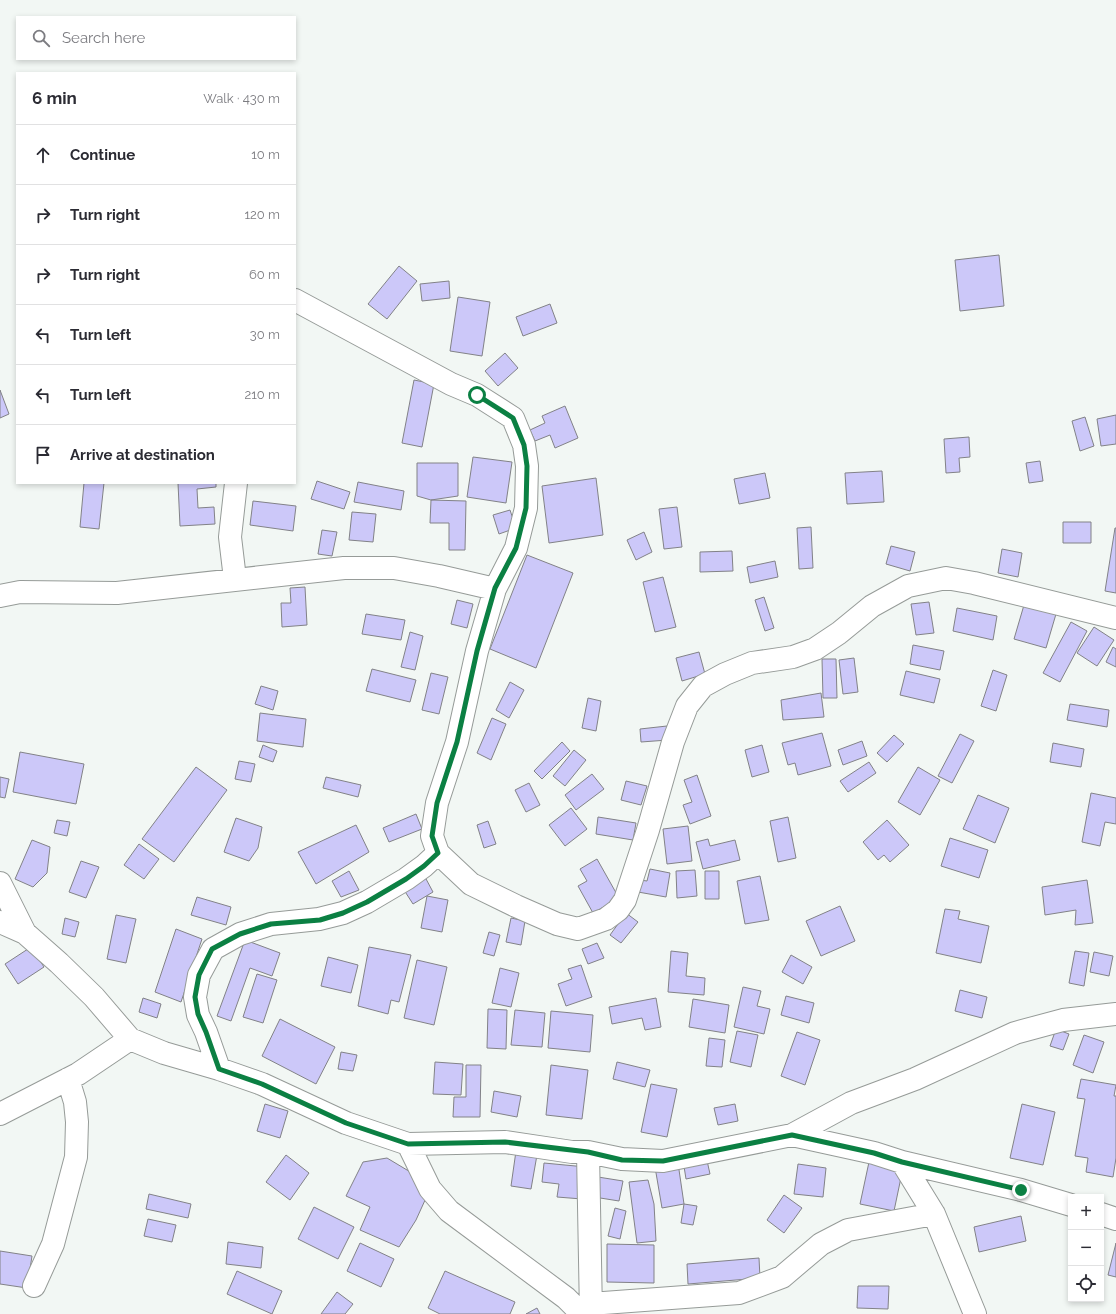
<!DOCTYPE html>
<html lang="en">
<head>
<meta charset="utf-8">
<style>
  body { margin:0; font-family:Raleway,sans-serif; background:#f2f2f3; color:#2b2b33 }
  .controls { position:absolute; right:12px; bottom:12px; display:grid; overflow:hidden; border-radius:0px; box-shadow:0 2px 6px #0003 }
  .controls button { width:36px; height:36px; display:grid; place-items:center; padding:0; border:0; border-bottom:1px solid #e1e1e2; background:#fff; color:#2b2b33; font:20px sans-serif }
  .stop { position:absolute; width:12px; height:12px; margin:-9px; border:3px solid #0b8043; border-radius:50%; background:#fff }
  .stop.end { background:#0b8043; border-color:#fff; box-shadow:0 1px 4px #0008 }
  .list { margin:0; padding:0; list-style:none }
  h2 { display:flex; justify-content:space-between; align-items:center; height:52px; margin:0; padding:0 16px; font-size:17px }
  h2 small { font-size:13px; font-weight:400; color:#7c7c81 }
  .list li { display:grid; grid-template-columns:26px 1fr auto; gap:12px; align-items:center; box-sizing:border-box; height:60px; padding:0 16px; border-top:1px solid #e1e1e2 }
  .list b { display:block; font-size:15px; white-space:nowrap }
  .list em { font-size:13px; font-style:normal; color:#7c7c81 }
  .icon { flex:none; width:22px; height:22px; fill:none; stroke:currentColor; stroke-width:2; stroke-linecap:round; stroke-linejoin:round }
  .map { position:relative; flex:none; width:1116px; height:1314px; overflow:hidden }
  .search { position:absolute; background:#fff; box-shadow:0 2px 6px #0003; left:16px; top:16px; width:280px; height:44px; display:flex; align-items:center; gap:10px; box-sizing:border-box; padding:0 14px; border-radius:0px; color:#7c7c81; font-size:15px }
  .panel { position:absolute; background:#fff; box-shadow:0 2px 6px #0003; left:16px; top:72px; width:280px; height:412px; border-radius:0px }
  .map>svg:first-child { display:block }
  .building { fill:#ccc8f9; stroke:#828287 }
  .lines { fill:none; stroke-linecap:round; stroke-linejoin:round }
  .street-casing { stroke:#969b98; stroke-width:24 }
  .street { stroke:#fff; stroke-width:22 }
  .route { stroke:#0b8043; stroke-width:5 }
</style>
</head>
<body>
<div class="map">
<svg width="1116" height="1314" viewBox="0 0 1116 1314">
  <rect width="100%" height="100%" fill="#f2f7f4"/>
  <path class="building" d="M999 255 1004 306 960 311 955 260Z
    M399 266 417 281 387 319 368 304Z
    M449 281 450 298 422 301 420 284Z
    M458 297 490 302 482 356 450 351Z
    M550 304 557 323 523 336 516 317Z
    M505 353 518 368 498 386 485 371Z
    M414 380 434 384 422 447 402 443Z
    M0 390 9 414 0 418Z
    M565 406 578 438 555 448 550 435 535 441 530 430 545 423 542 416Z
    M1116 415V444L1101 446 1097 419Z
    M1085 417 1094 446 1080 451 1072 421Z
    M969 437 970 457 959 458 960 472 946 473 944 439Z
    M473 457 512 462 506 503 467 497Z
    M1040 461 1043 481 1029 483 1026 463Z
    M417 463H458V496L431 500 417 496Z
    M882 471 884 502 847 504 845 473Z
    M765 473 770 498 739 504 734 479Z
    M596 478 603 535 549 543 542 486Z
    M317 481 350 492 344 509 311 499Z
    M358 482 404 491 401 510 354 502Z
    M84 483H104L99 529 80 527Z
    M178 483H216V487L197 489 198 508 214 507 215 524 180 526Z
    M431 500 466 501 465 550H449V523H430Z
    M253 501 296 506 293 531 250 525Z
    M677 507 682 547 664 549 659 509Z
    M510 510 516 528 499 534 493 515Z
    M352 512 376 514 373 542 349 540Z
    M1063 522H1091V543H1063Z
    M811 527 813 568 799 569 797 528Z
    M1115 528H1116V593L1105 591Z
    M322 530 337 532 332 556 318 554Z
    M644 532 652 552 636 560 627 540Z
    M891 546 915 552 910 571 886 564Z
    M1002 549 1022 553 1018 577 998 573Z
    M732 551 733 571 700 572V552Z
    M527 555 573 573 536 668 490 649Z
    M775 561 778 577 750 583 747 567Z
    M663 577 676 627 655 632 643 582Z
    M305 587 307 625 282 627 281 603H291L290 588Z
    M764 597 774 628 765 631 755 600Z
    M457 600 473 604 467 628 451 624Z
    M929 602 934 633 916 635 911 604Z
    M1024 605 1056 614 1046 648 1014 639Z
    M957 608 997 616 993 640 953 631Z
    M366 614 405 620 401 640 362 634Z
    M1071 622 1087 631 1060 682 1043 673Z
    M1094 627 1114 640 1097 666 1077 653Z
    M410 632 423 636 415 670 401 667Z
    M913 645 944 651 940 670 910 664Z
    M1113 647 1116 649V667L1106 662Z
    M699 652 705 674 682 681 676 658Z
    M854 658 858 692 843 694 839 660Z
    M822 659H836L837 698H823Z
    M372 669 416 680 410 702 366 691Z
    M993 670 1007 675 996 711 981 706Z
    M906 671 940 679 934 703 900 695Z
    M431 673 448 677 439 714 422 710Z
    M510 682 524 690 509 718 496 710Z
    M261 686 278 691 273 710 255 704Z
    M821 693 824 717 783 720 781 700Z
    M588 698 601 701 596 731 582 728Z
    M1070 704 1109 710 1107 727 1067 720Z
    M260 713 306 719 303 747 257 741Z
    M492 718 506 724 491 760 477 753Z
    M667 726 668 740 641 742 640 729Z
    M822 733 831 766 798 775 795 763 788 765 782 743Z
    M960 734 974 741 952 783 938 776Z
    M894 735 904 744 887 762 877 753Z
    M862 741 867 756 843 765 838 750Z
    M562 742 570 751 542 779 534 771Z
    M1053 743 1084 749 1081 767 1050 762Z
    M263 745 277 751 273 762 259 757Z
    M762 745 769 772 752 777 745 750Z
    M574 750 586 760 565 786 553 776Z
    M20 752 84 764 76 804 13 792Z
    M239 761 255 764 251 782 235 779Z
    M869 762 876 773 848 792 840 781Z
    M196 767 227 790 174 862 142 839Z
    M918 767 940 780 920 815 898 802Z
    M592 774 604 789 576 810 565 795Z
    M697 775 711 816 690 824 683 805 692 802 684 780Z
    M0 777 9 779 5 798 0 797Z
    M326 777 361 785 358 797 323 788Z
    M626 781 647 786 641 805 621 800Z
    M529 783 540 805 526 812 515 790Z
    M1091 793 1116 798V824L1105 822 1100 846 1082 842Z
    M978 795 1009 808 995 843 963 829Z
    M571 808 587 829 565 846 549 825Z
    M416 814 422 829 389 842 383 828Z
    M598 817 636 823 633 840 596 834Z
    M788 817 796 858 778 862 770 821Z
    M236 818 262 827 258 848 249 861 224 852Z
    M57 820 70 822 67 836 54 833Z
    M887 820 909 845 890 862 884 855 878 860 863 842Z
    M488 821 496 844 484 848 477 825Z
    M356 825 369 852 316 884 298 852Z
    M688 826 692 861 667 864 663 829Z
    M950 838 988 850 979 878 941 866Z
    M708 839 710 846 735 840 740 860 703 869 696 842Z
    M32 840 50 847 47 873 33 887 15 879Z
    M139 844 159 859 144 879 124 865Z
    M597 859 619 898 593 913 578 886 587 881 580 869Z
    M81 861 99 867 86 898 69 892Z
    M650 869 670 873 666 897 638 892 640 880 647 881Z
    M695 870 697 896 677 898 676 871Z
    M349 871 359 890 341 897 332 881Z
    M705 871H719V899H705Z
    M760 876 769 920 745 924 737 881Z
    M425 877 433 892 413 904 404 890Z
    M1087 880 1093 923 1075 925 1076 910 1045 915 1042 887Z
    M427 896 448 900 442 932 421 928Z
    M197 897 231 907 226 925 191 915Z
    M840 906 855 941 821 956 806 921Z
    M945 909 960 911 958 919 989 926 981 963 936 953Z
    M626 913 638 922 621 943 610 935Z
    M116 915 136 919 126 963 107 959Z
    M65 918 79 922 75 937 62 934Z
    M511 918 525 921 521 945 506 942Z
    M176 929 202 939 181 1002 155 992Z
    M489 932 500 935 494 956 483 953Z
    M245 940 280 953 272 976 250 968 231 1021 217 1016Z
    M597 943 604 958 588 964 582 949Z
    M31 947 44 967 18 984 5 964Z
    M369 947 411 955 399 1002 391 1000 388 1014 358 1006Z
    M671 951 688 953 686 976 705 978 704 995 668 992Z
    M1075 951 1089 953 1084 986 1069 983Z
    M1094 952 1113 956 1109 976 1090 972Z
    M791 955 812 967 803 984 782 972Z
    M328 957 358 965 351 993 321 986Z
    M417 960 447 967 434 1025 404 1018Z
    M581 965 592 997 566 1006 558 984 572 979 568 969Z
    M500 968 519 973 511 1007 492 1003Z
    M257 974 277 980 263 1023 243 1017Z
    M743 987 761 991 757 1006 770 1009 764 1034 734 1027Z
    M960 990 987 997 982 1018 955 1011Z
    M786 996 814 1003 809 1023 781 1015Z
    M143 998 161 1004 157 1018 139 1012Z
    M656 998 661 1027 645 1030 642 1018 612 1024 609 1007Z
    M693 999 729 1005 725 1033 689 1027Z
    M488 1009 507 1010 506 1049 487 1048Z
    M515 1010 545 1013 542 1047 511 1045Z
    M551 1011 593 1015 590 1052 548 1048Z
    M280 1019 335 1047 316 1084 262 1056Z
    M1056 1029 1069 1034 1063 1050 1050 1046Z
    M737 1031 758 1035 751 1067 730 1062Z
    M797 1032 820 1040 805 1085 781 1076Z
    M1084 1035 1104 1042 1093 1073 1073 1065Z
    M709 1038 725 1040 722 1067 706 1066Z
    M341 1052 357 1055 353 1071 338 1069Z
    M435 1062 463 1064 461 1095 433 1094Z
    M617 1062 650 1070 645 1087 613 1079Z
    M466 1065H481L480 1117H453L454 1097H466Z
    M551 1065 588 1070 582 1119 546 1115Z
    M1081 1079 1116 1085 1114 1096H1116V1158L1113 1177 1086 1172 1088 1158 1075 1156 1085 1099 1077 1098Z
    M651 1084 677 1089 667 1137 641 1132Z
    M494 1091 521 1096 517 1117 491 1112Z
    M265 1104 288 1111 280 1138 257 1131Z
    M735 1104 738 1121 718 1125 714 1108Z
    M1022 1104 1055 1112 1043 1165 1010 1158Z
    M516 1151 537 1155 531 1189 511 1186Z
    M286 1155 309 1173 290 1200 266 1182Z
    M706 1156 710 1174 686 1179 683 1160Z
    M387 1158 412 1173 426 1198 416 1220 399 1247 360 1230 370 1207 346 1196 363 1162Z
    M869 1162 903 1168 894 1211 860 1204Z
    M544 1163 586 1167 582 1199 557 1197 559 1184 542 1182Z
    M678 1163 684 1204 662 1208 655 1167Z
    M798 1164 826 1168 823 1197 794 1194Z
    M598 1177 623 1181 619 1201 594 1197Z
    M648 1180 654 1204 656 1241 637 1243 629 1182Z
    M149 1194 191 1204 188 1218 146 1209Z
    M784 1195 802 1208 784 1233 767 1220Z
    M684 1204 697 1206 693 1225 681 1223Z
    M314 1207 354 1227 338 1259 298 1239Z
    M615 1208 626 1211 620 1239 608 1236Z
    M1021 1216 1026 1241 979 1252 974 1227Z
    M148 1219 176 1225 172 1242 144 1236Z
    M228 1242 263 1247 261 1268 226 1264Z
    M360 1243 394 1259 381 1287 347 1271Z
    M1116 1243V1277L1108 1275Z
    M607 1244 654 1245V1283L607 1282Z
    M0 1251 32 1256 27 1288 0 1284Z
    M759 1258 760 1278 688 1284 687 1264Z
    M237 1271 282 1291 272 1314 227 1294Z
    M445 1271 515 1302 510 1314H440L428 1308Z
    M858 1286H889L888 1309 857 1308Z
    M337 1292 353 1304 345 1314H321Z
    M537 1308 540 1314H526Z"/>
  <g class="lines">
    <defs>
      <path id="street" d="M295 300 451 384 477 395 513 418 524 445 527 466 526 508 516 548 495 589 477 651 457 742 437 803 432 836 438 853 471 884 516 906 557 924 578 929 606 919 618 910 625 900 648 830 673 742 687 706 703 686 725 674 752 663 793 657 815 649 839 633 872 606 908 586 946 578 974 583 1116 618
        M235 579 230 537 236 483
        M0 596 20 592 117 593 344 568H394L439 576 495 589
        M0 883 25 933
        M0 922 25 933 59 963 94 997 130 1039 164 1053 219 1069 262 1084 346 1123 408 1144 505 1142 572 1152H588L622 1159 663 1161 792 1135 874 1153 902 1162 1021 1190 1071 1205
        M219 1069 206 1032 198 1015 195 997 199 975 213 949 240 934 271 924 319 919 343 913 367 902 406 879 424 866 438 853
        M0 1114 78 1074 130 1039
        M792 1135 851 1103 915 1079 1015 1033 1063 1020 1116 1014
        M408 1144 430 1189 449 1211 566 1298 582 1314
        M588 1152 591 1314
        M902 1162 934 1214 975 1314
        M1101 1214 1116 1219
        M34 1286 53 1244 76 1157 77 1122 75 1102 68 1079
        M590 1304 739 1293 782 1277 821 1244 848 1230 934 1214"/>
    </defs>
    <use href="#street" class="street-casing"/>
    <use href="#street" class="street"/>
  </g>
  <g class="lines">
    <path class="route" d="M477 395 513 418 524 445 527 466 526 508 516 548 495 588 477 651 457 742 437 803 432 836 438 853 424 866 406 879 367 902 343 913 320 920 271 924 240 934 212 949 199 975 195 997 198 1014 206 1032 219 1069 262 1084 346 1123 408 1144 505 1142 588 1152 622 1160 663 1161 792 1135 874 1153 902 1162 1021 1190"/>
  </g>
</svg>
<div class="controls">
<button>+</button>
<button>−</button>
<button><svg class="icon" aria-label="locate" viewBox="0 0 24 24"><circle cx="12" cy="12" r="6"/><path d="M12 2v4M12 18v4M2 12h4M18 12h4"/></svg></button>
</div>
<div class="stop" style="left:477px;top:395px"></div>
<div class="stop end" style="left:1021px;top:1190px"></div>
<div class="search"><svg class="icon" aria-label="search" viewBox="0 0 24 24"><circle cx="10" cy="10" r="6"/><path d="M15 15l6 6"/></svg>Search here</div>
<section class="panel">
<h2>6 min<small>Walk · 430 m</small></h2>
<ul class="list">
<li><svg class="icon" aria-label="ahead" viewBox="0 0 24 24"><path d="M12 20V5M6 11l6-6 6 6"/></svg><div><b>Continue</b></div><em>10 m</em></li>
<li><svg class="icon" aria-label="right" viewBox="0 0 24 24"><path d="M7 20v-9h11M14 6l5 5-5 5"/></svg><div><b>Turn right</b></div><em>120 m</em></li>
<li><svg class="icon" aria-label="right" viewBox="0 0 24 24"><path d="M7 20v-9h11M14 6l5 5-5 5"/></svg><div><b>Turn right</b></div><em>60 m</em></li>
<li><svg class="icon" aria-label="left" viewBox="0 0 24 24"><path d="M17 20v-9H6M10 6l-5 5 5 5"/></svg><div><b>Turn left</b></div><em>30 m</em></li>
<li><svg class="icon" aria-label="left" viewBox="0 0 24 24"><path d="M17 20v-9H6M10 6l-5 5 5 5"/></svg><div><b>Turn left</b></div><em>210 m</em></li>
<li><svg class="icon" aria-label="arrive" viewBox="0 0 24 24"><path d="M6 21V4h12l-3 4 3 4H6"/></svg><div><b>Arrive at destination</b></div></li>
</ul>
</section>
</div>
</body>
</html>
